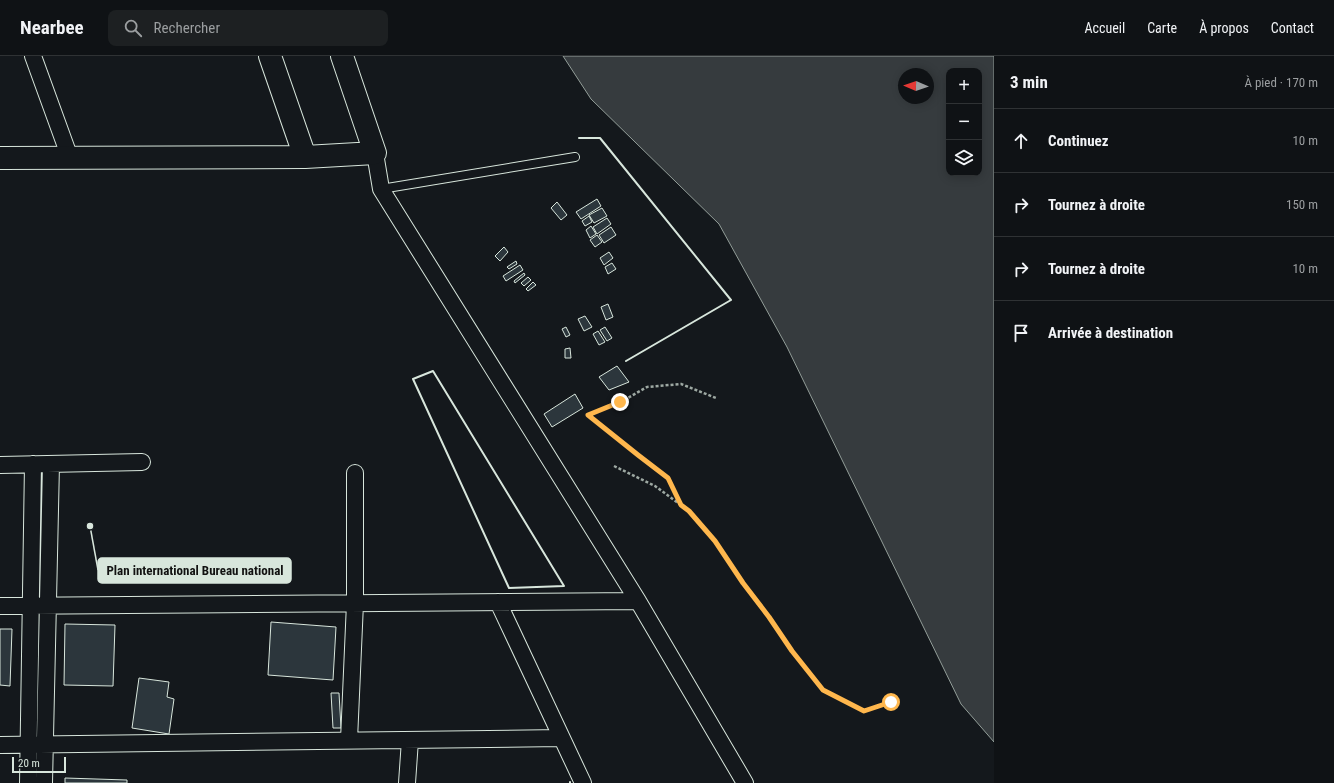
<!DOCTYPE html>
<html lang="fr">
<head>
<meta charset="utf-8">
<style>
  body { margin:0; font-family:"Roboto Condensed",sans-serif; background:#1d2022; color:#f1f3f6 }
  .controls { position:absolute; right:12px; top:12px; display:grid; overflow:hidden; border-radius:8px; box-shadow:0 2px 10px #0003 }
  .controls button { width:36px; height:36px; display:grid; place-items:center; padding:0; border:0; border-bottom:1px solid #2f3234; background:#0f1215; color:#f1f3f6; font:20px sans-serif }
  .compass { position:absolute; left:898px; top:12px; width:36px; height:36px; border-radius:50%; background:#0f1215; box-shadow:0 2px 10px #0003; rotate:272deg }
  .scale { position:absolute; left:12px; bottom:10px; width:54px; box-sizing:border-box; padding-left:4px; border:2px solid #d8e6dc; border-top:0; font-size:11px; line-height:14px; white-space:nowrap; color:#d8e6dc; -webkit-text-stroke:3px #14181c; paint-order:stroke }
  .stop { position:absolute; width:12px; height:12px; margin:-9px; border:3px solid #ffb74d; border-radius:50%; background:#fff }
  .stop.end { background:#ffb74d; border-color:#fff; box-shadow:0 1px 4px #0008 }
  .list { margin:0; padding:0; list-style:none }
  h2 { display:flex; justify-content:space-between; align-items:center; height:52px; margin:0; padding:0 16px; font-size:17px }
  h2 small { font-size:13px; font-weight:400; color:#9b9ea0 }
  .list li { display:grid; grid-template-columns:26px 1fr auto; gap:12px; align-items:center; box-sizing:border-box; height:64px; padding:0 16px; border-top:1px solid #2f3234 }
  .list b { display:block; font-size:15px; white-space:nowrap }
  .list em { font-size:13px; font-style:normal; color:#9b9ea0 }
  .icon { flex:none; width:22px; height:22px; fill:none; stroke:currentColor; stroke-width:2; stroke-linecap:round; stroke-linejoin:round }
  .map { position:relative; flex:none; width:994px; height:727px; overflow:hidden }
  header { display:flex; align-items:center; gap:24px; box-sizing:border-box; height:56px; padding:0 20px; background:#0f1215; border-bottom:1px solid #2f3234 }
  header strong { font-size:19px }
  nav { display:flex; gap:22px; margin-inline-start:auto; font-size:14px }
  .search { width:280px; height:36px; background:#1d2022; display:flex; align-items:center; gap:10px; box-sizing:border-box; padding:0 14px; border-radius:8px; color:#9b9ea0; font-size:15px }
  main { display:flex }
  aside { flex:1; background:#0f1215 }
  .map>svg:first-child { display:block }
  .water { fill:#363b3e; stroke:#939e99; fill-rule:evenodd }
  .building { fill:#2c363c; stroke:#d8e6dc }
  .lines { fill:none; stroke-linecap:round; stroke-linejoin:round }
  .lane-casing { stroke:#d8e6dc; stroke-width:10 }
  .street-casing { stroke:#d8e6dc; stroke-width:18 }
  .secondary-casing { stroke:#d8e6dc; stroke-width:24 }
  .path { stroke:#9da8a2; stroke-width:2.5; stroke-dasharray:3 2; stroke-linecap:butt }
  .lane { stroke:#14181c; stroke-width:8 }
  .street { stroke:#14181c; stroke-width:16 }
  .secondary { stroke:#14181c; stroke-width:22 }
  .wall { stroke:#d8e6dc; stroke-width:2 }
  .route { stroke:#ffb74d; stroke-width:5 }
  .leader { fill:none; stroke:#d8e6dc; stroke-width:1.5 }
  .callout-dot { fill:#d8e6dc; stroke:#14181c; stroke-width:1.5 }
  .callout { fill:#d8e6dc; stroke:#d8e6dc; stroke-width:1.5 }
  .callout-label { font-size:13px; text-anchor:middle; font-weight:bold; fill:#111 }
</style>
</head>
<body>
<header>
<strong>Nearbee</strong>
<div class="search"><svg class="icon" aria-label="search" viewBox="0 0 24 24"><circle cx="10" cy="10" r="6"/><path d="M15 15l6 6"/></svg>Rechercher</div>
<nav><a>Accueil</a><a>Carte</a><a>À propos</a><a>Contact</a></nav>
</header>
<main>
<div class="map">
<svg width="994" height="727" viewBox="0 0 994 727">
  <rect width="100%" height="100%" fill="#14181c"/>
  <path class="water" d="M563 0H994V686L961 648 787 291 719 168 591 43ZM949 15H979V117H949ZM904 18H928V42H904Z"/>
  <path class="building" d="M597 143 601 150 581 163 576 156Z
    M557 146 567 159 561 164 551 152Z
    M602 152 607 160 594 167 589 159Z
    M589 160 592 166 585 170 582 165Z
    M607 162 611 168 597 178 593 171Z
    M591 170 596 178 590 182 586 174Z
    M611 171 616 179 604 187 599 179Z
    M597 179 602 186 595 191 590 184Z
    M504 191 508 196 500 205 495 200Z
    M609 196 613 202 604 209 600 202Z
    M516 205 517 208 509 213 507 211Z
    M612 207 616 213 608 218 605 211Z
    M520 209 523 214 506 225 503 220Z
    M524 217 525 219 515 227 514 225Z
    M528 221 531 224 524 230 521 227Z
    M533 226 536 229 528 235 526 233Z
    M608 248 613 261 606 264 601 251Z
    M585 260 592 271 584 275 578 263Z
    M566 271 570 279 566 281 562 273Z
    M605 271 612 282 607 285 600 274Z
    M598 275 605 286 599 289 593 278Z
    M570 292 571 302H565V293Z
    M617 310 629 326 609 334 599 321Z
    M575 338 583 352 552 371 544 358Z
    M271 566 336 571 333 624 268 619Z
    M65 568 115 569 113 630 64 629Z
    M0 573H12L10 630 0 629Z
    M139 622 169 626 167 641 174 643 169 678 132 672Z
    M331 637H339L341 672H333Z
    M65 722 127 724V727H65Z"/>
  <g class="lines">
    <defs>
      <path id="lane" d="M381 133 575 101"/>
      <path id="street" d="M33 0 70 102
        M375 97 381 133 638 545 745 727
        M0 409 142 406
        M498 546 583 727
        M0 550 638 545
        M349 684 355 547V417
        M0 689 561 682
        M28 727 33 408
        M44 727 51 408
        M407 727 410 684"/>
      <path id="secondary" d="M270 0 305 101
        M0 102 305 101 375 97 342 0"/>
    </defs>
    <use href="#lane" class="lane-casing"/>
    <use href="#street" class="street-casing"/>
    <use href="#secondary" class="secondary-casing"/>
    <path class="path" d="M614 410 655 430 689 455 715 485 743 527 769 561 792 595 823 634 864 655 891 646
      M681 448 668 422 638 399 588 359 621 346 647 331 681 328 716 342"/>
    <use href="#lane" class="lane"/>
    <use href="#street" class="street"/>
    <use href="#secondary" class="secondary"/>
    <path class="wall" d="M579 82H600L731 244 626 305
      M433 315 564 530 509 532 413 323Z
      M570 726V727"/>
  </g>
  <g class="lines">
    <path class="route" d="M620 346 588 359 638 399 668 422 681 449 689 455 715 485 743 527 769 561 792 595 823 634 864 655 891 646"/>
  </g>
  <path class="leader" d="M90 470L98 514"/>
  <circle class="callout-dot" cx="90" cy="470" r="4"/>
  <rect class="callout" x="98" y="502" width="193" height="25" rx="4"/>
  <g class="callout-label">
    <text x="195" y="519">Plan international Bureau national</text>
  </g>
</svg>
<div class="controls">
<button>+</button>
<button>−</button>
<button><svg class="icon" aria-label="layers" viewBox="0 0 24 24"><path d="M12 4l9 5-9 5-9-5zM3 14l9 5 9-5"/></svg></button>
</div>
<svg class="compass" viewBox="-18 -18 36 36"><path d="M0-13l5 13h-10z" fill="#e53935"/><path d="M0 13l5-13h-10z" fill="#9b9ea0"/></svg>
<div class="scale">20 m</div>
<div class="stop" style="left:891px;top:646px"></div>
<div class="stop end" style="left:620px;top:346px"></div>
</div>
<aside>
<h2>3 min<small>À pied · 170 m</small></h2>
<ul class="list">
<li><svg class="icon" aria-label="ahead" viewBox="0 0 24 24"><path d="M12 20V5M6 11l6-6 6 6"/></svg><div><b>Continuez</b></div><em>10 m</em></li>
<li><svg class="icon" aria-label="right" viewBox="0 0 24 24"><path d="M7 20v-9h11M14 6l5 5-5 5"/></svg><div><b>Tournez à droite</b></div><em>150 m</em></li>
<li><svg class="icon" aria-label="right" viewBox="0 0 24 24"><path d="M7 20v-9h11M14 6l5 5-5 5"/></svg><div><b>Tournez à droite</b></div><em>10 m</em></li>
<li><svg class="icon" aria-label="arrive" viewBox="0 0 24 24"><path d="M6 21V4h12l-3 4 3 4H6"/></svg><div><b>Arrivée à destination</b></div></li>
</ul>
</aside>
</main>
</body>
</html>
